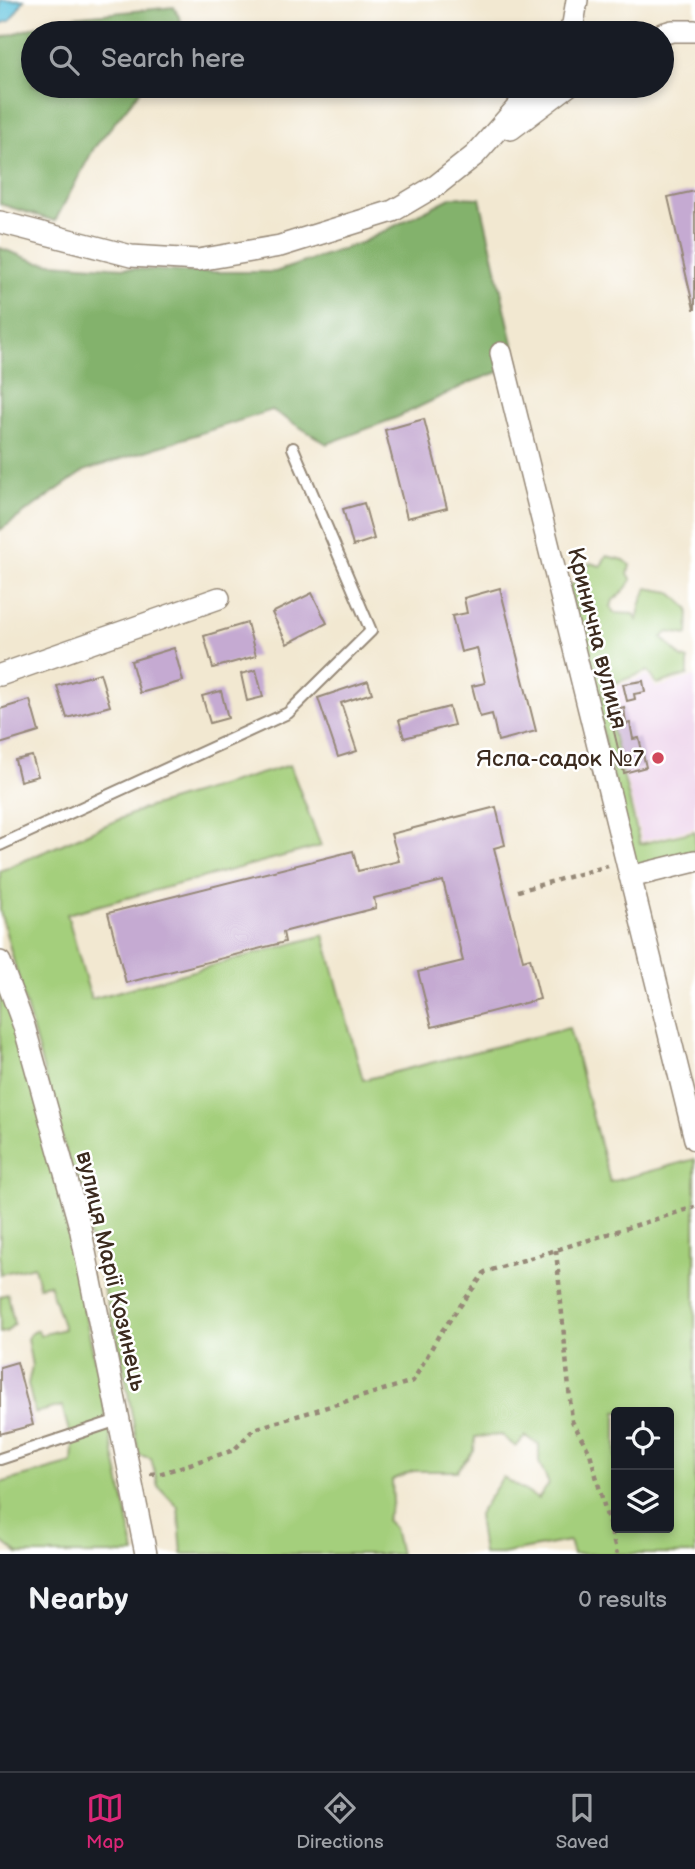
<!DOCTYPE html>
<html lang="en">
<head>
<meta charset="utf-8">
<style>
  body { margin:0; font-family:"Balsamiq Sans",sans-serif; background:#20242c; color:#f1f3f6 }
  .controls { position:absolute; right:21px; bottom:21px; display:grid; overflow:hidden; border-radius:7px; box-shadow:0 4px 10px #0003 }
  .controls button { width:63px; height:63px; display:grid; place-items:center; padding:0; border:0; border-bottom:2px solid #363941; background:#171b24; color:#f1f3f6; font:35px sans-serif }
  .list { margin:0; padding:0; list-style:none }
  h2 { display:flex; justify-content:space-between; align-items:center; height:91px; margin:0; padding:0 28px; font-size:30px }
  h2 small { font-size:23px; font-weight:400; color:#9ea1a6 }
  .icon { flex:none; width:38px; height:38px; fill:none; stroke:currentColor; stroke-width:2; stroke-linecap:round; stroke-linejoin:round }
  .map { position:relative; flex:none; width:695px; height:1554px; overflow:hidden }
  .search { position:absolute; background:#171b24; box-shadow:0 4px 10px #0003; left:21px; right:21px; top:21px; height:77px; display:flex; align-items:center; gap:18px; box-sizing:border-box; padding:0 24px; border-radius:38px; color:#9ea1a6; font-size:26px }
  .sheet { height:217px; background:#171b24 }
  nav { display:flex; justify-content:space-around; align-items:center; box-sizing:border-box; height:98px; border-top:2px solid #363941; background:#171b24; font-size:19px; color:#9ea1a6 }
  nav a { display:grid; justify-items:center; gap:4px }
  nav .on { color:#db2777 }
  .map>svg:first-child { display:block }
  .built { fill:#ecd1ea }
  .green { fill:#a4cf7c; stroke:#707c4d; stroke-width:2; fill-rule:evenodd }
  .forest { fill:#83b26c; stroke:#5f6e45; stroke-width:2 }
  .water { fill:#60c3de; stroke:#4e767e; stroke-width:2 }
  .building { fill:#c5aad2 }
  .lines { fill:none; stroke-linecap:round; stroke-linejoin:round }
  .service-casing { stroke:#968978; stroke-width:14 }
  .minor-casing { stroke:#968978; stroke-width:24 }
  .path { stroke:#968978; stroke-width:4.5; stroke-dasharray:5 5; stroke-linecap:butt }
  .service { stroke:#fff; stroke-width:10 }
  .minor { stroke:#fff; stroke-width:21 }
  .poi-dot { fill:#d1495b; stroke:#fff; stroke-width:2.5 }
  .labels { text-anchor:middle; stroke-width:5; stroke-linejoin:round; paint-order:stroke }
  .street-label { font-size:23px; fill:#3b2a1e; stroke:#fff }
  .poi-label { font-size:23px; fill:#3b2a1e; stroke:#fff; text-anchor:end }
</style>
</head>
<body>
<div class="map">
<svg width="695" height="1554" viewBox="0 0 695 1554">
  <rect width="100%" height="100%" fill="#fff"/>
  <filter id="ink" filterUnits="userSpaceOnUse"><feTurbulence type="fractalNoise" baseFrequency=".0143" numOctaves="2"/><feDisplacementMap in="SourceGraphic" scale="14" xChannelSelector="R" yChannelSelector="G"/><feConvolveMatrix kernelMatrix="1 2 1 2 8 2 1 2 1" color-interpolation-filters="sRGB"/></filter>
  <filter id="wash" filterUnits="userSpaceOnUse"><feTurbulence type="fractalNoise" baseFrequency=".00686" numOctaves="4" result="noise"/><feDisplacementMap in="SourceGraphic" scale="28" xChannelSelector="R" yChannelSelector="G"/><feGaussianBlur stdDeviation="1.57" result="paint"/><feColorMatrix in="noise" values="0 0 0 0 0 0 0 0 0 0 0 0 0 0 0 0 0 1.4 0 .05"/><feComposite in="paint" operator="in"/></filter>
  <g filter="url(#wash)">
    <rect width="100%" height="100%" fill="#f2e8d1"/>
    <path class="built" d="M647 675 656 688 695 676V828L642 841 604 692Z"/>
    <path class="green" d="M606 556 624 560 630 565 628 574 632 580 622 593 613 600 611 607 614 613 634 614 637 620 641 603 647 588 670 592 689 609 688 635 668 632 662 637 682 658 688 660V675L657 684 648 671 602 688 640 844 695 831V851L634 867 589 673 587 653 568 585 575 584 590 563 601 566Z
      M290 765 321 846 67 914 91 999 324 935 363 1080 569 1028 610 1182 695 1159V1554H573L569 1541 501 1554H483L478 1515 503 1477 538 1499 549 1484 539 1462V1445L526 1436 516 1447 501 1435 475 1437 474 1450 457 1471H413L392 1480 393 1502 386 1520 394 1528 400 1554H182L178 1507 158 1486 151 1458 139 1455 121 1353 0 911V871L143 809ZM616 1412H669V1528H616Z
      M0 979 42 1108 135 1554H18L0 1540V1483L72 1463 73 1446 62 1406 35 1413 28 1384 32 1366 27 1339 30 1334 38 1330 40 1335 64 1329 49 1284 39 1286 34 1266 0 1274Z
      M8 1294 14 1324 6 1332 0 1333V1296Z"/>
    <path class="forest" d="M174 7 187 33H33V86H144L94 148 55 221 0 204V38L62 18Z
      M452 197 480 198 518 365 471 382 398 417 327 444 272 410 84 471 0 530V248L38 262 183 272H275L363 242Z"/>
    <path class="water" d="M0 0H24L10 21 0 24Z"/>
    <g id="blocks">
      <path class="building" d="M695 191V309H694L668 197Z
        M424 419 447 508 407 518 385 430Z
        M364 503 374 539 353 546 343 509Z
        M500 588 536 731 498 741 492 714 480 717 472 686 485 683 477 648 461 652 452 616 467 613 464 598Z
        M312 593 327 623 287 644 272 613Z
        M247 623 256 656 213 668 204 636Z
        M174 648 183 681 140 693 131 661Z
        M256 670 263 697 247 701 241 674Z
        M100 673 110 706 67 718 57 686Z
        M368 681 372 693 341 703 357 751 338 757 318 698Z
        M643 681 645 692 634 694 635 699 627 701 623 684Z
        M221 691 228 718 210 723 202 696Z
        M30 700 39 732 0 744V709Z
        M449 707 454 725 404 738 399 720Z
        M624 707 626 724 630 723 633 739 639 738 646 767 624 773 609 711Z
        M32 756 38 776 20 781 15 760Z
        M496 807 505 845 494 848 523 960 530 958 540 999 432 1027 418 972 463 961 443 881 374 898 376 908 283 932 285 942 126 983 108 913 353 851 358 871 399 861 391 834Z
        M17 1362 33 1425 0 1434V1367Z"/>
    </g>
  </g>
  <g filter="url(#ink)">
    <use href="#blocks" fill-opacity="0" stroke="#968978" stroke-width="2"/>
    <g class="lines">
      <defs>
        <path id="service" d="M0 845 288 713 371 631 293 448
          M0 1459 118 1420"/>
        <path id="minor" d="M568 33 573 24 577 0
          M662 34 672 31H695
          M511 129 568 86
          M0 222 131 256 198 260 280 246 393 211 437 185 475 155 536 86
          M501 353 695 1139
          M0 675 219 598
          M630 877 695 861
          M0 962 24 1026 80 1227 146 1554"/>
      </defs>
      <use href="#service" class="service-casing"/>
      <use href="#minor" class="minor-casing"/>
      <path class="path" d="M518 891 608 866
        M556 1250 572 1421 590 1453 617 1554
        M150 1474 162 1473 234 1450 254 1429 413 1381 439 1335 485 1272 695 1207"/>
      <use href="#service" class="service"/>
      <use href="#minor" class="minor"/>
    </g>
  </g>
  <circle class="poi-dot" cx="658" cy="758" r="7"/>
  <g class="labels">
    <g class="street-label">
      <text transform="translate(598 638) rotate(76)" y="8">Кринична вулиця</text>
      <text transform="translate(112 1271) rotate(77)" y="8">вулиця Марії Козинець</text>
    </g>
    <g class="poi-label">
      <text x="644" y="766">Ясла-садок №7</text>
    </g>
  </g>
</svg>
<div class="controls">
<button><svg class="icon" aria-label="locate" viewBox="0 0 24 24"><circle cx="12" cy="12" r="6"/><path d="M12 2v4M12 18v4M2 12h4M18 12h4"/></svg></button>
<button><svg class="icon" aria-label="layers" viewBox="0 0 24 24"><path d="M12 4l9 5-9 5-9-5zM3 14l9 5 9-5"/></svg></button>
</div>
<div class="search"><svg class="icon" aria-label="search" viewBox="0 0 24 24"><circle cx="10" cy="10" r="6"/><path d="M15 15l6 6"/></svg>Search here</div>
</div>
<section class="sheet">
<h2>Nearby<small>0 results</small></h2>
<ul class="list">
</ul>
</section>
<nav>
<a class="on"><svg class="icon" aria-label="map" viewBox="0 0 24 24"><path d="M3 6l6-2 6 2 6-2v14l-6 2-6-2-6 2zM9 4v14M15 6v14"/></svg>Map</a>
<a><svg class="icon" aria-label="directions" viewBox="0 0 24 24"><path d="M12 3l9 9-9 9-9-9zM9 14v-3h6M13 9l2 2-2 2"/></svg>Directions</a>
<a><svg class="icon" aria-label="saved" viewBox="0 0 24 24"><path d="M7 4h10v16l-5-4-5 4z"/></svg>Saved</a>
</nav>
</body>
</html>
